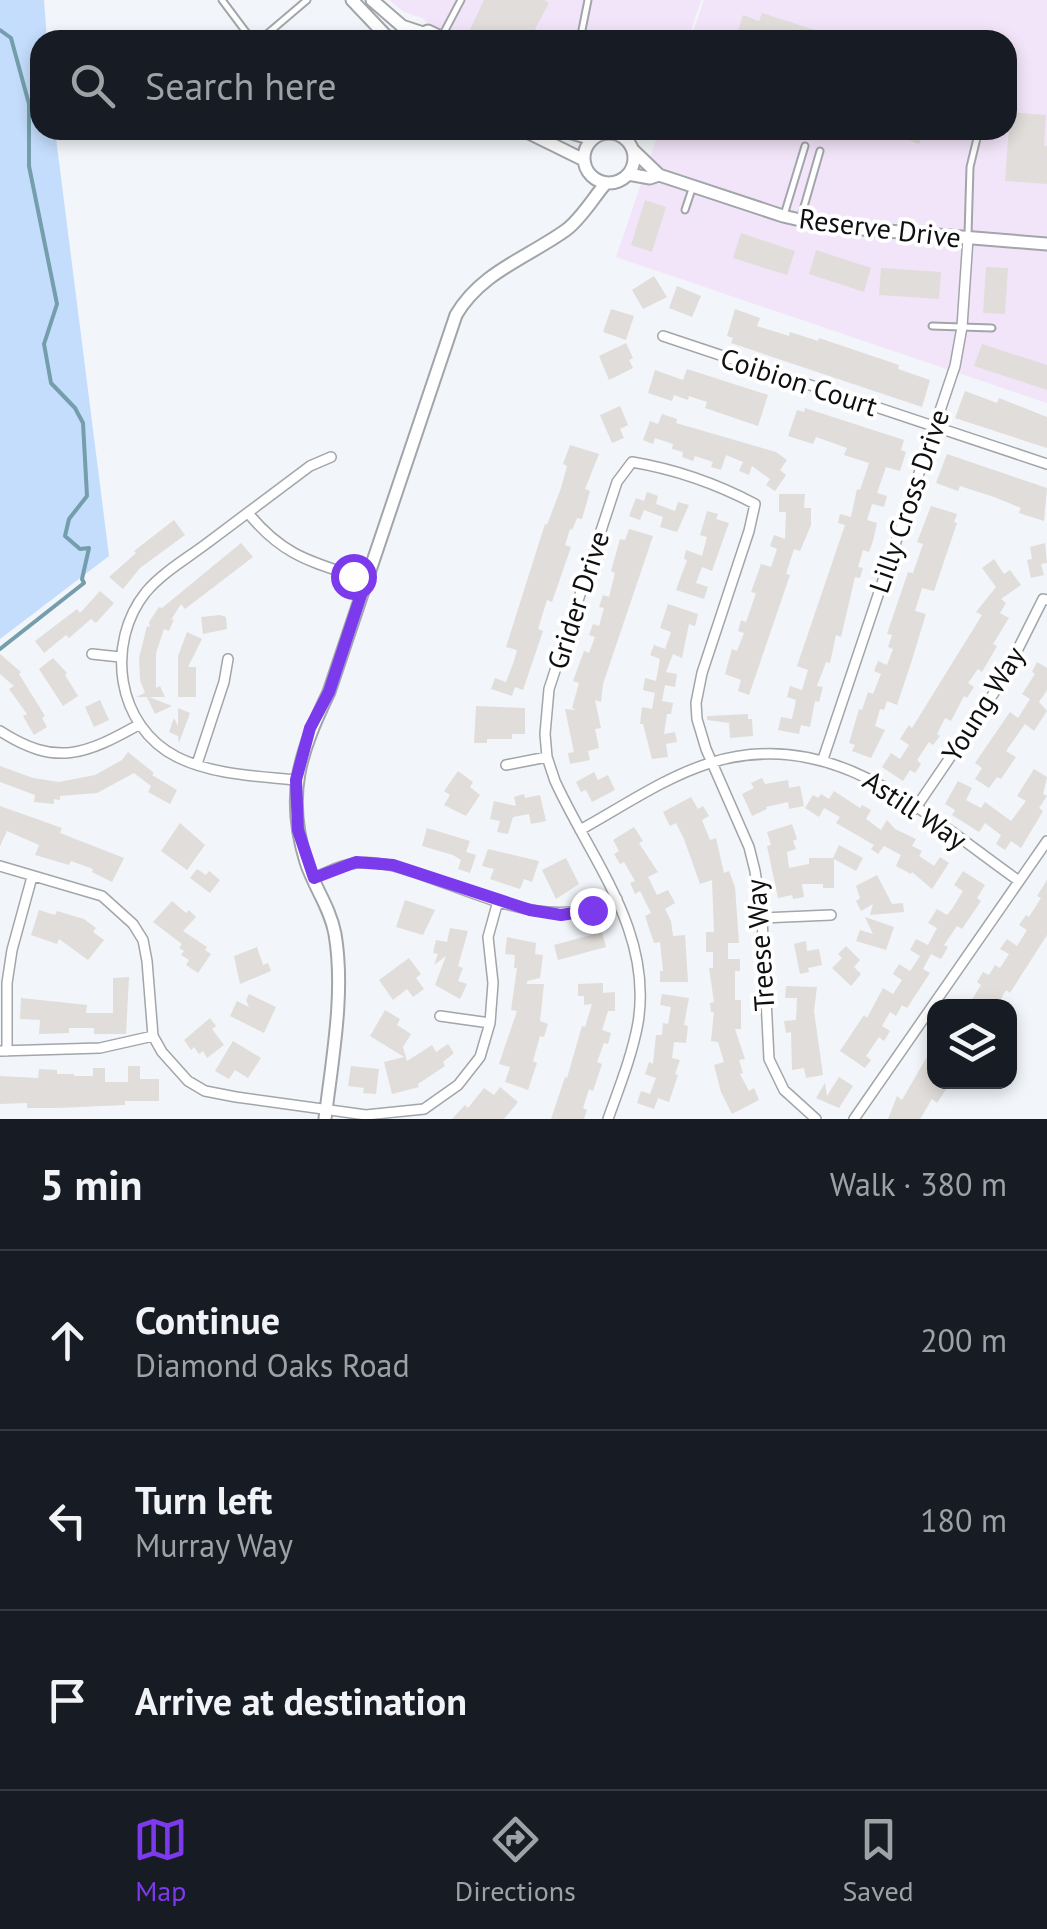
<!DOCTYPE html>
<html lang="en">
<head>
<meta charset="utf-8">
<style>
  body { margin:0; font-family:"PT Sans",sans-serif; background:#20242c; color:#f1f3f6 }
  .controls { position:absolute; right:30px; bottom:30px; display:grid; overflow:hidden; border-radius:20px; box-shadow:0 5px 15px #0003 }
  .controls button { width:90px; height:90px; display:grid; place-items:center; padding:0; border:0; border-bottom:2px solid #363941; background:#171b24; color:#f1f3f6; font:50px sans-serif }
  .stop { position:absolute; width:30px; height:30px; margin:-22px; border:8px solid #7c3aed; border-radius:50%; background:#fff }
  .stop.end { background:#7c3aed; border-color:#fff; box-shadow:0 2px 10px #0008 }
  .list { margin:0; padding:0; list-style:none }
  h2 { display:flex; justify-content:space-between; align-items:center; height:130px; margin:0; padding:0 40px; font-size:42px }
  h2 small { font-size:32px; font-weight:400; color:#9ea1a6 }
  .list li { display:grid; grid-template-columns:65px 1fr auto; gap:30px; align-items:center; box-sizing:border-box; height:180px; padding:0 40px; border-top:2px solid #363941 }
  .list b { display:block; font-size:38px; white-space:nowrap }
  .list p { margin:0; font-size:32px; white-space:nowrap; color:#9ea1a6 }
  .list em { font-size:32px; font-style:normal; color:#9ea1a6 }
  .icon { flex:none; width:55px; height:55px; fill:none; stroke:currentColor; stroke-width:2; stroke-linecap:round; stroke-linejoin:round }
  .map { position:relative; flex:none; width:1047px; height:1119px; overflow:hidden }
  .search { position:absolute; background:#171b24; box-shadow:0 5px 15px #0003; left:30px; right:30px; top:30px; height:110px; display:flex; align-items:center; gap:25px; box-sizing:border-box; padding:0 35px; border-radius:30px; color:#9ea1a6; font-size:38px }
  .sheet { height:670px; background:#171b24 }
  nav { display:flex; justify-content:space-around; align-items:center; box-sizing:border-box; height:140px; border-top:2px solid #363941; background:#171b24; font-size:28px; color:#9ea1a6 }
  nav a { display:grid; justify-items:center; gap:5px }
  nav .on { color:#7c3aed }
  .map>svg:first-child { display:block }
  .commercial { fill:#f3e5f9 }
  .green { fill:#c4ddfc }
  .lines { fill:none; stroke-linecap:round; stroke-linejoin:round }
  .stream { stroke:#749eab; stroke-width:4 }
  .building { fill:#e1ddda }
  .service-casing { stroke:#a2a5a9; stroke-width:9 }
  .minor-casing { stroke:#a2a5a9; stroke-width:12 }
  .tertiary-casing { stroke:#a2a5a9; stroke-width:15 }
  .service { stroke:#fff; stroke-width:5 }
  .minor { stroke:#fff; stroke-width:9 }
  .tertiary { stroke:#fff; stroke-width:11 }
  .route { stroke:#7c3aed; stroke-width:12 }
  .labels { text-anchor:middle; stroke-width:8; stroke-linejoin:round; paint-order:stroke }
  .street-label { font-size:28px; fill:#0e0f10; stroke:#fff }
</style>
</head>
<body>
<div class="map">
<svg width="1047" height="1119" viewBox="0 0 1047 1119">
  <rect width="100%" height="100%" fill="#f2f5f9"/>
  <path class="commercial" d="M389 0H701L688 40H448L422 18 404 12Z
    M704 0H1047V403L616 257 658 134 647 130H1007V40H690Z"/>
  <path class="green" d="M0 0H44L47 40H40V130H55L109 556 0 639Z"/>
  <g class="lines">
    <path class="stream" d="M0 30 11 38 29 104V166L57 304 44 344 51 383 75 408 83 423 87 496 69 519 65 536 80 549 89 548 82 579 84 583 0 649"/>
  </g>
  <path class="building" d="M484 0H544L549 3 535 29 556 40 466 38Z
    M762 13 840 38 839 40H735L743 15 759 21Z
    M1010 112 1046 115 1044 146H1047V184L1005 181Z
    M882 130H924L919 144Z
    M645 200 666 207 652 252 631 245Z
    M741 233 795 251 787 275 733 258Z
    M816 250 871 268 864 292 809 274Z
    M986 267 1008 268 1005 314 983 313Z
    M881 268 941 272 939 299 879 295Z
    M654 276 667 297 643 309 632 290Z
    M677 286 701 296 692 317 669 308Z
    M611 309 634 316 626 340 603 332Z
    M735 309 760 318 757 326 789 336 790 332 818 341 819 338 899 365 898 369 930 380 922 407 731 343 733 338 727 336Z
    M626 343 633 358 629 360 633 368 609 380 599 356Z
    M982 344 1047 365V390L974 366Z
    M687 369 768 395 758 426 705 408 707 402 689 396 688 400 674 395 672 401 648 393 655 370 683 380Z
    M965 391 997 403 999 398 1047 417V448L955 418Z
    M620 406 628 425 620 429 624 438 612 443 600 415Z
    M805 408 904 440 901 450 906 452 900 471 886 467 877 493 887 496 884 507 872 504 867 520 877 523 873 541 869 552 863 550 858 567 863 568 860 578 855 577 841 637 836 635 830 663 826 662 817 686 823 687 819 702 815 701 810 727 801 725 799 734 778 730 781 717 792 719 796 700 787 697 790 686 802 690 808 670 797 666 845 525 838 523 840 514 851 517 857 489 860 490 869 463 844 455 847 448 816 437 813 444 788 436 797 410 804 412Z
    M662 414 677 419 676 423 776 452 787 460 780 470 786 475 775 491 766 485 770 479 752 466 749 475 739 471 743 462 726 455 721 470 711 467 713 462 695 456 693 461 682 457 683 452 672 449 673 444 655 438 653 444 643 440 650 421 658 424Z
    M570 445 599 454 585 489 590 491 582 519 577 518 572 530 570 529 565 545 571 547 552 602 547 600 538 629 543 631 523 690 515 687 512 696 491 689 495 678 506 682 514 661 517 650 506 647 545 524 547 525 561 488 567 466 563 464Z
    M947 454 1047 488 1044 521 1019 513 1021 508 994 497 960 486 958 491 936 483Z
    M647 492 658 496 656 504 675 511 678 502 689 505 677 532 660 527 663 517 644 510 640 520 629 516 636 498 644 501Z
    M779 494H805L804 508H811V525L800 551 794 549 786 574 790 575 749 695 738 691 741 680 725 674 732 649 737 651 744 633 738 631 741 620 746 622 753 602 756 593 751 592 761 564 771 567 777 549 770 546 774 535 785 539 786 512H779Z
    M931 506 957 514 954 522 957 523 934 591 922 588 915 611 926 614 912 660 897 705 887 701 884 710 880 709 875 726 885 730 871 758 852 751 855 745 849 743 859 709 862 710 868 692 873 694 881 674 874 671 878 661 887 665 893 649 888 647 892 635 887 634 908 572 913 573 923 544 917 542Z
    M707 511 718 514 716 519 729 523 712 571 702 567 696 583 708 587 704 599 676 590 687 560 684 559 686 550 702 556 707 537 700 535Z
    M174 520 185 535 140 568 123 589 109 577 136 553 134 551Z
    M629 529 653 536 603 684 601 702 595 700 601 728 595 729 599 748 588 751 590 760 570 764 568 753 574 752 565 709 576 710 572 708 579 683 573 681 584 651 589 653 595 637 589 635 593 624 599 626 604 608 599 607 603 595 609 597 615 573 611 571 620 539 625 540Z
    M241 543 253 557 185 609 181 604 171 620 174 619 169 631 164 629 156 653V688L160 686 165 697H149L172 706 155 714 147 697H136L145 693 140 680 139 658 147 626 150 627 149 622 159 607 162 608Z
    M1045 543 1047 563 1041 564 1044 575 1031 578 1027 560 1032 559 1030 547Z
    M994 559 1004 574 1010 570 1021 585 1001 599 1006 603 1000 613 1009 618 993 644 997 646 982 672 978 669 968 683 974 687 967 698 964 696 951 721 945 718 937 734 940 736 933 745 929 742 917 760 921 764 915 773 910 770 903 781 882 767 891 753 900 759 909 745 900 739 909 725 912 728 982 615 976 612 996 587 982 568Z
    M100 591 114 603 96 623 91 619 69 638 66 635 44 653 35 641 77 609 80 613Z
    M668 604 698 614 695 626 689 624 682 658 673 654 666 672 677 674 675 687 665 685 662 701 673 703 671 714H667L664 734 675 732 677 742 666 744 668 757 652 759 643 724H640L642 707 652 709 655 693 643 690 645 678 656 681 660 659 650 655 654 645 665 649 671 632 660 628Z
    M220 615 226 617 227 629 203 634 201 617Z
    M187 632 202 639 188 667H196V697H178V656Z
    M0 654 21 672 19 674 45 716 42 718 47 727 34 735 23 716 27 714 9 689 14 686 0 674Z
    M53 658 67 673 65 675 78 696 63 706 39 669Z
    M1037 662 1047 668V690L1039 702 1047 711 1034 731 1025 724 1006 751 1016 757 1001 779 997 777 989 788 975 779 982 768 975 763 1010 712 1018 718 1030 699 1022 694 1035 674 1032 672Z
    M100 700 109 720 94 727 85 707Z
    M476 706 525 708V734H512V739H487V743H474Z
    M178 708 190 713 179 743 178 736 169 732 174 718 178 726Z
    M748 714V719H752L753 736 730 738 729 723 707 720V716Z
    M128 752 154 773 152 775 177 790 170 804 148 792 151 786 134 773 97 793 60 796V800L54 799V804L34 802 35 795 0 782V766L33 778 59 782 95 775 122 760Z
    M1034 769 1047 777 1043 794 1047 796 1039 808 1043 811 1021 848 1011 841 1005 850 996 844 1001 835 985 823 979 832 952 815 955 810 945 804 958 781 972 788 966 800 981 808 985 802 1011 821 1026 801 1017 796Z
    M458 771 473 782 470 787 480 795 466 816 444 805 450 795 444 791Z
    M594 772 598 780 608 775 615 790 592 802 586 790 581 792 576 782Z
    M762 778 765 784 788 780 789 788 800 786 804 806 789 809 788 802 766 807 767 809 752 816 742 794 754 788 751 783Z
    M834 791 860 808 862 805 871 810 866 819 881 830 887 820 895 829 916 839 912 846 922 851 919 856 934 866 940 857 949 863 932 889 912 872 911 874 896 866 901 855 884 846 878 854 871 849 874 845 836 823 840 817 824 808 819 817 805 808 813 795 818 798 821 794 829 799Z
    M524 794 525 798 540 795 546 821 531 824 529 814 513 817 508 834 497 832 500 821 490 819 494 801 516 806 514 797Z
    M691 797 698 809 703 806 709 816 702 820 710 840 716 838 724 873 729 871 735 887 739 943H728V959H740V971H735V1000H741V1029H735L745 1059 739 1060 743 1073 740 1074 749 1091 754 1088 759 1100 732 1114 721 1092 714 1065 724 1062 718 1042 711 1041 714 1012H711L710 1003 714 1002 709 968H713V952H706V932H714L712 880 700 884 684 839 676 823 670 826 663 812Z
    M0 806 62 828 60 833 124 858 112 882 92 872 93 869 71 861 69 865 35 855 39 845 7 831 0 846Z
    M180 823 205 845 187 870 161 851Z
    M792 824 797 839 793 841 796 849 787 852 789 868 809 864V858H833L839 845 863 858 856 871 834 859V888H823V884H802L804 897 793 899 792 895 778 898 767 846 771 845 767 832Z
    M634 827 643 841 639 843 658 872 648 877 657 895 668 890 675 903 665 909 671 921 673 936 685 935 688 982H660V971H663L660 942 654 943 645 916 651 913 640 891 635 894 630 883 635 881 624 862 620 864 614 854 619 851 613 840Z
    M427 828 470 841 466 852 476 855 470 873 458 869 461 860 453 855 422 846Z
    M488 849 539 861 532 882 524 879 520 889 490 879 494 869 482 866Z
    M566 858 579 884 556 899 542 870Z
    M197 869 206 875 209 871 220 880 210 893 190 878Z
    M963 871 985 885 977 898 981 901 962 929 957 926 944 945 948 947 941 959 931 954 923 969 930 973 907 1008 902 1005 896 1016 890 1012 882 1026 890 1031 884 1041 879 1037 866 1056 871 1060 865 1068 840 1051 864 1015 867 1018 883 988 893 994 902 980 893 974 899 964 910 971 920 956 910 950 916 939 928 945 937 928 928 923 937 909 947 915 952 909 963 891 954 885Z
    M877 875 892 904 903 903 904 912 870 915 873 904 861 911 856 901 860 898 856 886Z
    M1047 880V935L1010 993 1006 990 997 1006H968L981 985 977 982 983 972 989 975 995 965 1000 968 1009 954 1000 949 1007 939 1017 946 1027 930 1019 925 1026 915 1029 917 1041 898 1037 896Z
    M405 900 435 910 423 935 396 927Z
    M172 901 186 913 189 910 196 917 183 931 207 947 205 950 211 954 198 973 186 965 189 960 181 955 184 951 179 948 182 944 153 922Z
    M39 910 55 915 57 911 84 919 96 928 93 932 104 940 88 960 59 939 57 944 31 935Z
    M865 917 894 927 886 950 856 941 860 930 873 934Z
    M450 928 468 931 458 966 463 968 458 981 467 984 460 999 435 985 446 956 434 965 438 954 433 953 436 940 447 942Z
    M602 932 606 947 558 960 554 945Z
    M507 937 536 943 535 954 543 955 540 978 527 981V984H544L540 1021 548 1024 544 1037 540 1036 533 1061 537 1063 528 1090 505 1082 510 1067 499 1064 517 1011 511 1010 517 968H514L515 955 505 954Z
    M806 941 807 951 819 949 822 965 808 968 809 972 800 974 794 944Z
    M846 946 860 960 854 967 861 974 851 986 832 968 842 958 838 954Z
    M257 947 263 965 268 963 271 971 240 984 234 956Z
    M409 958 421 974 416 978 424 989 413 997 407 989 393 1000 379 980Z
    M129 977 126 1034H94V1028H69V1033L39 1034 40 1020 20 1019 21 998 87 1005 86 1013H113V978Z
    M603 983V993L615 992V1011H608L602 1030 611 1033 608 1044 604 1043 597 1062 602 1064 593 1091 589 1089 583 1108 587 1110 584 1119H551L565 1077 567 1078 582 1026 585 1027 592 1004 584 1005V996H578V984Z
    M786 986 817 987 814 1011 823 1075 806 1078 804 1068 792 1070 791 1032 786 1033 784 1021 796 1020 797 998H785Z
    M249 994 276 1007 264 1033 230 1016 237 1001 249 1007 246 1000Z
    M662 994 689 998 684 1025 688 1026 686 1043 674 1042 672 1058 680 1060 675 1074 678 1075 669 1102 658 1098 654 1109 637 1103 641 1091 650 1094 656 1078 645 1074 649 1062 653 1064 656 1035H662L663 1023 668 1024 671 1007 660 1005Z
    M385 1010 400 1019 397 1025 411 1034 403 1047 407 1061 432 1045 436 1052 448 1044 454 1053 443 1062 445 1066 418 1084 419 1087 392 1094 384 1062 404 1057 370 1036Z
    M210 1018 216 1026 212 1029 224 1045 207 1058 203 1051 199 1054 194 1047 191 1050 184 1040Z
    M233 1041 261 1058 248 1078 235 1070 229 1079 215 1071Z
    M928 1055 934 1059V1082L947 1088 937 1103 932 1099 920 1119H888L897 1096 902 1100Z
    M128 1066H140V1079H159V1101H125V1105L56 1108H27V1103L0 1104V1076L38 1078 39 1069 57 1070V1074H74V1076H93V1068H105V1082H128Z
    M351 1066 379 1069 376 1094 363 1093 364 1088 348 1086Z
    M839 1077 853 1086 839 1108 816 1098 825 1083 827 1096Z
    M500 1087 518 1102 504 1119H452L465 1105 468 1108 484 1088 494 1095Z"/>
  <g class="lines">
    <defs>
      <path id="service" d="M222 0 252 40
        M442 36 461 0
        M260 40 307 0
        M580 40 588 0
        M1007 73 1008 72
        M327 130 330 133 334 130
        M685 210 692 189
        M784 215 805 146
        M801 217 820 151
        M968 235 970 167 979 130
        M932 326 992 328"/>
      <path id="minor" d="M663 336 1047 464
        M248 513C285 558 313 562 366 580
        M92 654 120 657
        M0 731C56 767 85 755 140 724
        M823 759 955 366 962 327 968 238
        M197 764 224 682 228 659
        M506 765 547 757
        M296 780C257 776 213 775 177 757 116 726 105 643 146 592 162 573 186 559 206 544 241 518 275 492 310 466L331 457
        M915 809 1002 681 1043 599 1047 600
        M580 830C622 807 665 777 710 763 834 724 925 815 1019 881
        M0 866 102 896 133 924 143 940 147 961 153 1036 162 1052 188 1081 205 1091 236 1097 366 1115 424 1109 458 1085 480 1057 490 1023 493 983 488 937 498 901
        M314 878C327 872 343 864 357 863 381 860 404 869 425 876 487 897 554 932 617 899
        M762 918 831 915
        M440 1016 490 1023
        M0 1051 100 1048 153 1036
        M7 1051V983L12 950 32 877
        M608 1119C619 1088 632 1056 638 1023 653 931 591 860 555 781L547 757 545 734 549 689 617 482 632 462C674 469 717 484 755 504L749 531 702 673 696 703 697 719 706 749 749 847 755 871 762 918 769 1059 784 1090 816 1119
        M854 1119 1047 841"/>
      <path id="tertiary" d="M352 0 390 40
        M372 0 402 26 420 32
        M407 40 428 31 447 40
        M523 130 584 160
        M562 130 592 139
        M584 158a25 25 0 1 1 50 0a25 25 0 1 1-50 0Z
        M634 151 659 175
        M628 174 650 178 659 175 783 216 826 226 1047 244
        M325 1119C332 1060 345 993 335 934 330 907 314 887 306 862 285 794 300 753 329 692L456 315C481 272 527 258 566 230 582 218 593 198 606 183"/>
    </defs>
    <use href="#service" class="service-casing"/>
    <use href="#minor" class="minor-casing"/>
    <use href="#tertiary" class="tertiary-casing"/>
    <use href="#service" class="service"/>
    <use href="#minor" class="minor"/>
    <use href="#tertiary" class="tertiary"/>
  </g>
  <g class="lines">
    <path class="route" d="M353 576 366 580 329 692 310 728 296 780 298 830 314 878 356 862 393 865 530 910 561 915 592 910"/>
  </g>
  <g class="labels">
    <g class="street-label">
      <text transform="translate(880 228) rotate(7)" y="10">Reserve Drive</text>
      <text transform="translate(799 382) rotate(18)" y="10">Coibion Court</text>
      <text transform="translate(909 501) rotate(-71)" y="10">Lilly Cross Drive</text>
      <text transform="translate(578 600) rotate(-72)" y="10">Grider Drive</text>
      <text transform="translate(983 704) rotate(-58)" y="10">Young Way</text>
      <text transform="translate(915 810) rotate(34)" y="10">Astill Way</text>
      <text transform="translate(760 945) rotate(-94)" y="10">Treese Way</text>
    </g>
  </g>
</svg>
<div class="controls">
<button><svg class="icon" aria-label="layers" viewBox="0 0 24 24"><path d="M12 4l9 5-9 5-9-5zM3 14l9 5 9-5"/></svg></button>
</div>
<div class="stop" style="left:353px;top:576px"></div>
<div class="stop end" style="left:592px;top:910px"></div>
<div class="search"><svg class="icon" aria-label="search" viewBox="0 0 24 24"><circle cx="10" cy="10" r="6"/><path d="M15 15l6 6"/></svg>Search here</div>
</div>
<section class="sheet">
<h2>5 min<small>Walk · 380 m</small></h2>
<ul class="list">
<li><svg class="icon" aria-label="ahead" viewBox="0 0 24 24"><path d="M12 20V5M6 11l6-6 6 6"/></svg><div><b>Continue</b><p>Diamond Oaks Road</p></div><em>200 m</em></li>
<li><svg class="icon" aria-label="left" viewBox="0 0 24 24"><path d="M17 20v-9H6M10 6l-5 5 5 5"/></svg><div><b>Turn left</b><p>Murray Way</p></div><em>180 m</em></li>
<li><svg class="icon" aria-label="arrive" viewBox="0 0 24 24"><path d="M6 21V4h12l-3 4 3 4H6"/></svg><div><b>Arrive at destination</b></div></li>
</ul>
</section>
<nav>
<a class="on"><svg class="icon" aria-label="map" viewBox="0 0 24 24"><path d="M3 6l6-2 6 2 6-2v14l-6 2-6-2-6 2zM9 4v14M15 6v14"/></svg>Map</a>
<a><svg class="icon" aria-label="directions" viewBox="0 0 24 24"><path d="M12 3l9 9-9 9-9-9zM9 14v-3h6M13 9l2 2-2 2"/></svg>Directions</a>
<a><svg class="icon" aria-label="saved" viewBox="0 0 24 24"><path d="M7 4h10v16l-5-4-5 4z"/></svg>Saved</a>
</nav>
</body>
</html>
